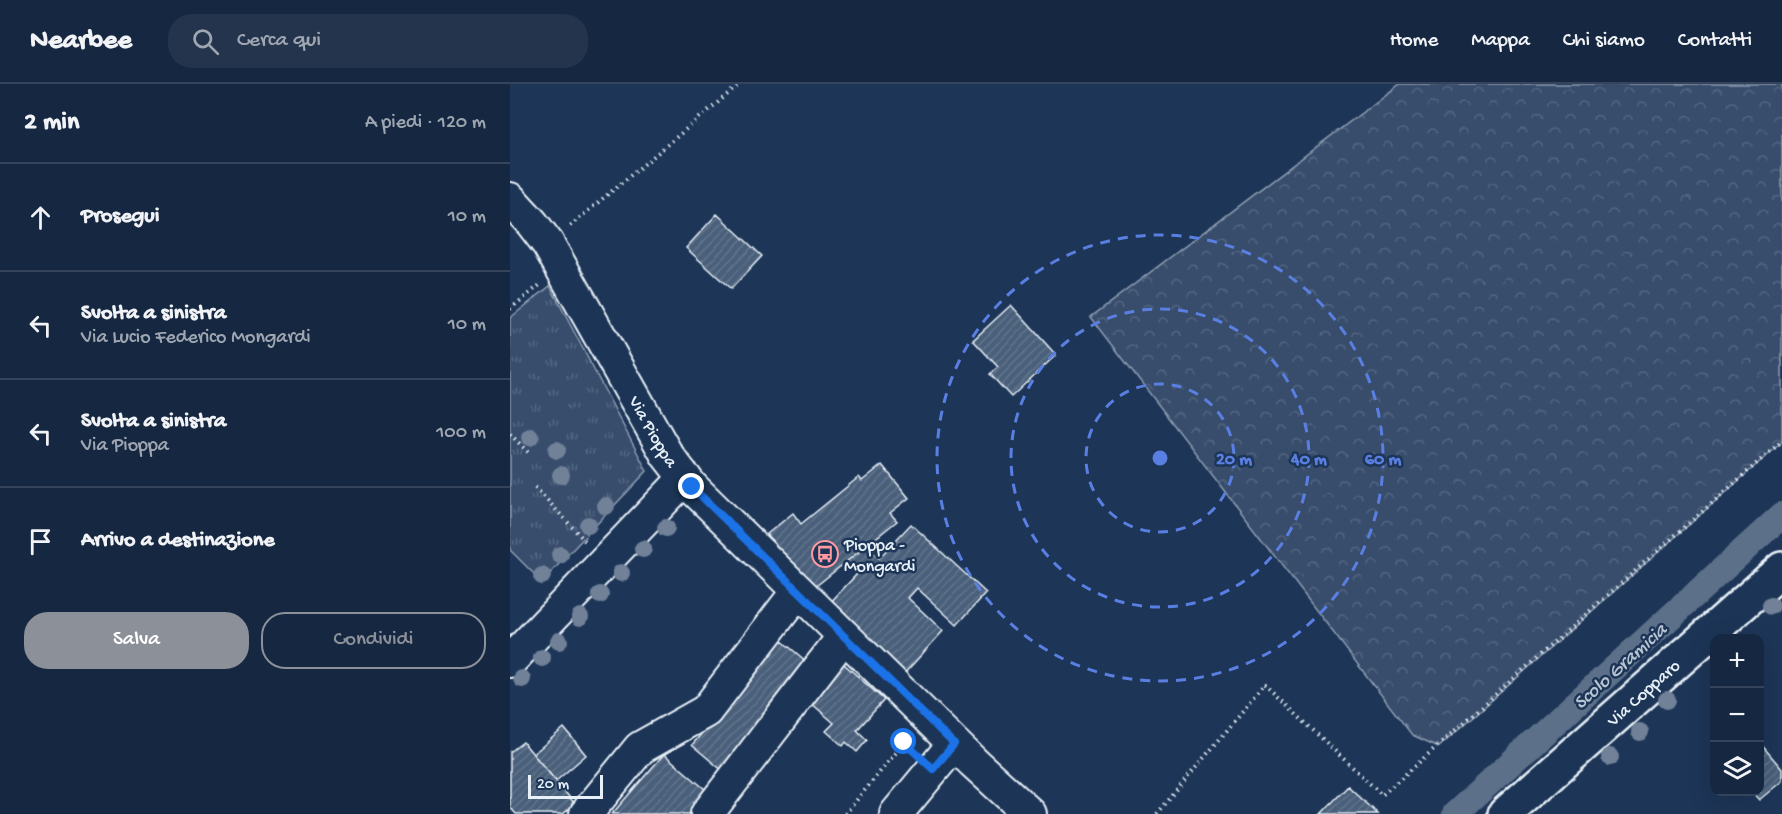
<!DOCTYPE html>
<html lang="it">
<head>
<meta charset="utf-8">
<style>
  body { margin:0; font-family:"Gochi Hand",sans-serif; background:#23344c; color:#f1f3f6 }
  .controls { position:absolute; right:18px; bottom:18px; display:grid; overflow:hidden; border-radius:12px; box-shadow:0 6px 24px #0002 }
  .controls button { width:54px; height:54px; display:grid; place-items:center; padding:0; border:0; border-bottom:2px solid #35445a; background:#162841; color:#f1f3f6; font:30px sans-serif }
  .scale { position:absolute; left:18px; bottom:15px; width:75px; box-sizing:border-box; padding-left:6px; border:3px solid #e8f1f8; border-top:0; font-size:16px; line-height:21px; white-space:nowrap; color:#e8f1f8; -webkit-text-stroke:4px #1d3557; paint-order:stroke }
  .stop { position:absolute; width:18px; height:18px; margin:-14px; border:4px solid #1a73e8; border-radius:50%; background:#fff }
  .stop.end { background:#1a73e8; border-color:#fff; box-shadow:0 2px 6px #0008 }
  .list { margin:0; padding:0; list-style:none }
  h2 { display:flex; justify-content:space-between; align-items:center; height:78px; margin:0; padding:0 24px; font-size:26px }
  h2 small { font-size:20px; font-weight:400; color:#9ea6b1 }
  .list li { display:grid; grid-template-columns:39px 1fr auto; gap:18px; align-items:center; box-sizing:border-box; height:108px; padding:0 24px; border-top:2px solid #35445a }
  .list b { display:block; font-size:22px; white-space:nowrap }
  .list p { margin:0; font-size:20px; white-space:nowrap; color:#9ea6b1 }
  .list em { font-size:20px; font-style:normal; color:#9ea6b1 }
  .actions { display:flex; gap:12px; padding:18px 24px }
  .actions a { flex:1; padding:14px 0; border:2px solid #8c9099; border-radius:24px; text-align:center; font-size:21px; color:#8c9099 }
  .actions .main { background:#8c9099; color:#fff }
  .icon { flex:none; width:33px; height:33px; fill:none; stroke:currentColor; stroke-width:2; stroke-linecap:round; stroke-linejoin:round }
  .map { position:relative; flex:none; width:1272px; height:730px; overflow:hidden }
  header { display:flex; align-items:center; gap:36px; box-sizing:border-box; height:84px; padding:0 30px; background:#162841; border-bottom:2px solid #35445a }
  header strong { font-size:28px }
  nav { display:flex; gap:33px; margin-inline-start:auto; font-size:21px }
  .search { width:420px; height:54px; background:#23344c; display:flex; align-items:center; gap:15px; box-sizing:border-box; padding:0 21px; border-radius:24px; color:#9ea6b1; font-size:22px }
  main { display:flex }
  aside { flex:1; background:#162841 }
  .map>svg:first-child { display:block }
  .grass { fill:url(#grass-tufts); stroke:#909fb2; stroke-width:1.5 }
  .forest { fill:url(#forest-crowns); stroke:#909fb2; stroke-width:1.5 }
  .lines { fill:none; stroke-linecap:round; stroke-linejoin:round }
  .canal { stroke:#5d7089; stroke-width:26 }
  .building { fill:url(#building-hatch); stroke:#e8f1f8; stroke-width:1.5 }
  .minor-casing { stroke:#e8f1f8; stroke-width:36 }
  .major-casing { stroke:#e8f1f8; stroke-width:38 }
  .path { stroke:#e8f1f8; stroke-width:4; stroke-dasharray:1.5 4.5; stroke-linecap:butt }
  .minor { stroke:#1d3557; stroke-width:32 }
  .major { stroke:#1d3557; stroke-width:33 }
  .tree { fill:#708198 }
  .route { stroke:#1a73e8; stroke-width:8 }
  .ring { fill:none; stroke:#5a7fe2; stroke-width:3; stroke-dasharray:10 8 }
  .labels { text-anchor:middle; stroke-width:5; stroke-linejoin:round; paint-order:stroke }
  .street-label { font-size:18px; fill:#e8f1f8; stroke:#1d3557 }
  .poi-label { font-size:18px; fill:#e8f1f8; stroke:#1d3557; text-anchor:start }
  .water-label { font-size:20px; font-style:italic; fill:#b7c4d1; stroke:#1d3557 }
  .centre { fill:#5a7fe2; stroke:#1d3557; stroke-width:3 }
  .ring-label { font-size:18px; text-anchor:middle; font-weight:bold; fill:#5a7fe2; stroke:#1d3557; stroke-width:5; stroke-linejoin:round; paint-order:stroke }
</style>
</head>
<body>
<header>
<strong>Nearbee</strong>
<div class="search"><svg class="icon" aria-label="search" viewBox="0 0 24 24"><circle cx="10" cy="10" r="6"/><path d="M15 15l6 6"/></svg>Cerca qui</div>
<nav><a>Home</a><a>Mappa</a><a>Chi siamo</a><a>Contatti</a></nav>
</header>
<main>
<aside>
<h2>2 min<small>A piedi · 120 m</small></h2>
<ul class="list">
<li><svg class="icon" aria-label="ahead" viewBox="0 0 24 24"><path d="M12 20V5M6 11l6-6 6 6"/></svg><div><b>Prosegui</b></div><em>10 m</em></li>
<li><svg class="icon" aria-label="left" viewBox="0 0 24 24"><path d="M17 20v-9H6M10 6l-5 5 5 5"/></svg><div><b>Svolta a sinistra</b><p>Via Lucio Federico Mongardi</p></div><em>10 m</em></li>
<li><svg class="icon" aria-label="left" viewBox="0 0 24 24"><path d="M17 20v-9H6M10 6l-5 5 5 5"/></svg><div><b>Svolta a sinistra</b><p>Via Pioppa</p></div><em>100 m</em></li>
<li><svg class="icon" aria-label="arrive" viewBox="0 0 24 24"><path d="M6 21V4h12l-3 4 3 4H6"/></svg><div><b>Arrivo a destinazione</b></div></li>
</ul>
<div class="actions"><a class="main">Salva</a><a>Condividi</a></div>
</aside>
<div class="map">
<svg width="1272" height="730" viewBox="0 0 1272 730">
  <defs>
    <pattern id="grass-tufts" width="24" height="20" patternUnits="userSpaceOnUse" patternTransform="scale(1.5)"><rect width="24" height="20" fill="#374d6c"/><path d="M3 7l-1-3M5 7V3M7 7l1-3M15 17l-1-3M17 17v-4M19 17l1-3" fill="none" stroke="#546782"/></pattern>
    <pattern id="forest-crowns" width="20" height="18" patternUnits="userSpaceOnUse" patternTransform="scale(1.5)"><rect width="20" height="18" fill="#374d6c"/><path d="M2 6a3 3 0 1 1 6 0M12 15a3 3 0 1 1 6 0" fill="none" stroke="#546782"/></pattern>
    <pattern id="building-hatch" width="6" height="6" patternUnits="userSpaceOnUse" patternTransform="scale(1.5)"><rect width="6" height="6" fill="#495e7a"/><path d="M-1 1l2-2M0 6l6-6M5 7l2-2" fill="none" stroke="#63768e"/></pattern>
  </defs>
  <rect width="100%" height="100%" fill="#1d3557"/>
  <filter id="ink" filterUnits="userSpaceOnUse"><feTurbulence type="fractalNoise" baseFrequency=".0167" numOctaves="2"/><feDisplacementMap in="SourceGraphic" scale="12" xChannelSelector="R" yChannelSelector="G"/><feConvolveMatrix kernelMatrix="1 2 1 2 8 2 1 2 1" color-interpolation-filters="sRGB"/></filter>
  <g filter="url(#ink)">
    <path class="grass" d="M40 202 137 387 32 498 0 466V234Z"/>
    <path class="forest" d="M890 0H1272V358L929 663 902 651 581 233Z"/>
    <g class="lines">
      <path class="canal" d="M945 730 1272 431"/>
    </g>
    <path class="building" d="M207 130 252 172 221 205 176 164Z
      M501 221 546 271 501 313 480 290 488 283 463 256Z
      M372 381 399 414 380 429 387 437 301 506 257 450 283 429 291 440 349 393 352 397Z
      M401 440 476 509 447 541 407 504 398 514 433 547 393 591 318 521 347 490 335 479 356 462 369 474Z
      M271 556 303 583 214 688 182 661Z
      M334 580 374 616 347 646 357 656 347 668 336 658 333 662 316 647 324 639 300 618Z
      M54 644 76 671 46 697 23 670Z
      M13 658 65 720 53 730H6L0 723V668Z
      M1250 659 1272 685V697L1249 716 1242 708H1250Z
      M154 670 203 712 188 730H102Z
      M838 702 868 730H811Z"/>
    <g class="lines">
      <defs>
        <g id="minor">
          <path id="s1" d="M0 115 22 139 38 160 157 371 182 403 463 678 520 730"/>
          <path d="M0 577 175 394"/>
          <path d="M76 730 130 664 196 627 288 507"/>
          <path d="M197 730 334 552"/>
          <path d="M386 730 444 660"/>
        </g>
        <g id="major">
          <path id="s2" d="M995 730 1272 485"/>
        </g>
      </defs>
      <use href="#minor" class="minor-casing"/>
      <use href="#major" class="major-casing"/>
      <path class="path" d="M60 142 230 0
        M0 225 30 201
        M0 350 20 370
        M25 403 76 458
        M335 730 394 659 402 666
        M647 730 755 601 872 711 1272 357"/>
      <use href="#minor" class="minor"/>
      <use href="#major" class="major"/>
    </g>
    <g class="tree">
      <circle cx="20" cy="353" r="9"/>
      <circle cx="47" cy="366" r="9"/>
      <circle cx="51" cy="391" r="9"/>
      <circle cx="96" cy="422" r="9"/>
      <circle cx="78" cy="441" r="9"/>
      <circle cx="156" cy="444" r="9"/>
      <circle cx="133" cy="465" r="9"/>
      <circle cx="50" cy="471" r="9"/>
      <circle cx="111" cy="489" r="9"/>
      <circle cx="32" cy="492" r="9"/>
      <circle cx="90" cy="511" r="9"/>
      <circle cx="1261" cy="522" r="9"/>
      <circle cx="70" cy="533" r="9"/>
      <circle cx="49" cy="557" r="9"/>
      <circle cx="32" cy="574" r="9"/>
      <circle cx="12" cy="595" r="9"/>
      <circle cx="1157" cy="616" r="9"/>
      <circle cx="1130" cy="648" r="9"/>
      <circle cx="1100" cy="673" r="9"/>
    </g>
  </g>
  <g class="lines" filter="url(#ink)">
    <path class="route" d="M182 403 444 660 423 685 394 658"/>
  </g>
  <g class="ring">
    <circle cx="650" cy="374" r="74"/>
    <circle cx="650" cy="374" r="149"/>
    <circle cx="650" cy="374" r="223"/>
  </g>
  <defs>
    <symbol id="bus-ring" viewBox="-11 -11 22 22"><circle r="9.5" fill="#1d3557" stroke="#ff9aa2" stroke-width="1.5"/><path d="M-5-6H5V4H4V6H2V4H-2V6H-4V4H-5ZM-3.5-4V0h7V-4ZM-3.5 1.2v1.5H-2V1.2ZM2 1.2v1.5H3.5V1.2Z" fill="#ff9aa2"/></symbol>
  </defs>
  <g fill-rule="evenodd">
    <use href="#bus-ring" x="300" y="455" width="30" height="30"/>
  </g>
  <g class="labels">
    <g class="street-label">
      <text dy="6" stroke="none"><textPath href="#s1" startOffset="274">Via Pioppa</textPath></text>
      <text dy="6" stroke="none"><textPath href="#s2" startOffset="184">Via Copparo</textPath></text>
    </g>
    <g class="poi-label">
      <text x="334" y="466">Pioppa -<tspan x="334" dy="21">Mongardi</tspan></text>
    </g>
    <g class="water-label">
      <text transform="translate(1109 581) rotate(-42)" y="7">Scolo Gramicia</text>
    </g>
  </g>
  <circle cx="650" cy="374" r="9" class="centre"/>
  <g class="ring-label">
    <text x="724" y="380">20 m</text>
    <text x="799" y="380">40 m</text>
    <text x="873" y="380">60 m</text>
  </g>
</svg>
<div class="controls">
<button>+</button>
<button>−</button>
<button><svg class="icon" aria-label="layers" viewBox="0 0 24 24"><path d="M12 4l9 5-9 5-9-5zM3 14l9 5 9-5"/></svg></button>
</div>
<div class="scale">20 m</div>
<div class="stop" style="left:394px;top:658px"></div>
<div class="stop end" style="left:182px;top:403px"></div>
</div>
</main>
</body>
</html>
